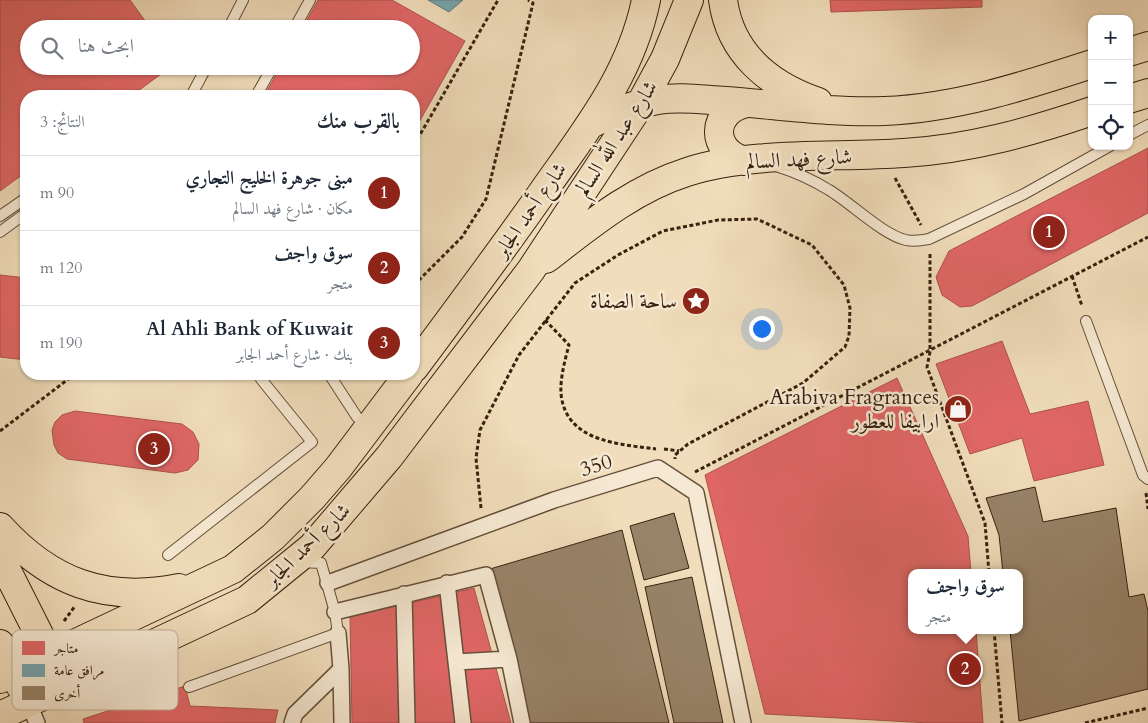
<!DOCTYPE html>
<html lang="ar">
<head>
<meta charset="utf-8">
<style>
  body { margin:0; font-family:Cardo,Amiri,serif; background:#f6f6f7; color:#1f2937; direction:rtl }
  .controls { position:absolute; right:15px; top:15px; display:grid; overflow:hidden; border-radius:10px; box-shadow:0 1px 4px #0004 }
  .controls button { width:45px; height:45px; display:grid; place-items:center; padding:0; border:0; border-bottom:1px solid #e0e1e3; background:#fff; color:#1f2937; font:25px sans-serif }
  .you { position:absolute; left:761px; top:328px; width:18px; height:18px; margin:-12px; border:4px solid #fff; border-radius:50%; background:#1a73e8; box-shadow:0 0 0 8px #1a73e833 }
  .badge { display:grid; place-items:center; width:32px; height:32px; border-radius:50%; background:#8f2418; color:#fff; font-size:16px; font-weight:700 }
  .pin { position:absolute; translate:-50% -50%; border:2px solid #fff; box-shadow:0 1px 5px #0006 }
  .popup { position:absolute; left:908px; top:569px; width:115px; height:65px; box-sizing:border-box; display:grid; place-content:center; border-radius:10px; background:#fff; filter:drop-shadow(0 1px 4px #0005); font-size:16px; white-space:nowrap; color:#747a83 }
  .popup b { font-size:19px; color:#1f2937 }
  .popup::after { content:''; position:absolute; left:50%; top:100%; margin-left:-10px; border:10px solid transparent; border-top-color:#fff }
  .list { margin:0; padding:0; list-style:none }
  h2 { display:flex; justify-content:space-between; align-items:center; height:65px; margin:0; padding:0 20px; font-size:21px }
  h2 small { font-size:16px; font-weight:400; color:#747a83 }
  .list li { display:grid; grid-template-columns:32px 1fr auto; gap:15px; align-items:center; box-sizing:border-box; height:75px; padding:0 20px; border-top:1px solid #e0e1e3 }
  .list b { display:block; font-size:19px; white-space:nowrap }
  .list p { margin:0; font-size:16px; white-space:nowrap; color:#747a83 }
  .list em { font-size:16px; font-style:normal; color:#747a83 }
  .icon { flex:none; width:28px; height:28px; fill:none; stroke:currentColor; stroke-width:2; stroke-linecap:round; stroke-linejoin:round }
  .map { position:relative; flex:none; width:1148px; height:723px; overflow:hidden; direction:ltr }
  .search { position:absolute; background:#fff; box-shadow:0 1px 4px #0004; left:20px; top:20px; width:400px; height:55px; display:flex; align-items:center; gap:12px; box-sizing:border-box; padding:0 18px; border-radius:28px; color:#747a83; font-size:19px }
  .panel { position:absolute; background:#fff; box-shadow:0 1px 4px #0004; left:20px; top:90px; width:400px; height:290px; border-radius:20px; direction:rtl }
  .map>svg:first-child { display:block }
  .shops { fill:#e06666; stroke:#ae514c }
  .public { fill:#76a5af; stroke:#637d7f }
  .building { fill:#988368; stroke:#38210f }
  .lines { fill:none; stroke-linecap:round; stroke-linejoin:round }
  .service-casing { stroke:#66503a; stroke-width:12 }
  .pedestrian-casing { stroke:#66503a; stroke-width:18 }
  .primary-casing { stroke:#38210f; stroke-width:30 }
  .path { stroke:#38210f; stroke-width:3; stroke-dasharray:4 2.5; stroke-linecap:butt }
  .service { stroke:#f6e9d3; stroke-width:10 }
  .pedestrian { stroke:#f6e9d3; stroke-width:15 }
  .primary { stroke:#f1ddbb; stroke-width:28 }
  .labels { text-anchor:middle; stroke-width:5; stroke-linejoin:round; paint-order:stroke }
  .street-label { font-size:21px; fill:#38210f; stroke:#f6e9d3 }
  .poi-label { font-size:21px; fill:#38210f; stroke:#f6e9d3; text-anchor:end }
  .key { fill:#f6e9d3; stroke:#bdad98; stroke-width:1 }
  .key-label { font-size:14px; fill:#38210f }
</style>
</head>
<body>
<div class="map">
<svg width="1148" height="723" viewBox="0 0 1148 723">
  <rect width="100%" height="100%" fill="#f1ddbb"/>
  <filter id="stains"><feTurbulence type="fractalNoise" baseFrequency=".004" numOctaves="4"/><feColorMatrix values="0 0 0 0 .2 0 0 0 0 .09 0 0 0 0 .02 0 0 0 .5 -.17"/></filter>
  <radialGradient id="worn" r=".72"><stop offset=".6" stop-color="#630" stop-opacity="0"/><stop offset="1" stop-color="#630" stop-opacity=".3"/></radialGradient>
  <path class="shops" d="M0 0H130L151 29H29V66H172L131 96H26V172L0 191Z
    M318 0H392L465 41 414 131V96H264L281 66H411V29H302Z
    M830 0H982V7L831 12Z
    M1148 148V213L972 306 960 307 942 295 936 277 949 251Z
    M0 275 26 278V360L0 357Z
    M1002 341 1030 414 1088 401 1104 465 1034 481 1022 438 970 454 936 364Z
    M897 378 968 536 971 573H911V630H976L983 723H930L765 714 705 475Z
    M75 411 182 424 193 432 199 444 198 460 188 470 175 473 67 459 58 453 54 445 52 430 55 422 62 415Z
    M474 588 511 723H352L350 617Z
    M185 686 190 706 278 710 275 723H84L83 719Z"/>
  <path class="public" d="M428 0H463L449 12Z"/>
  <path class="building" d="M1035 487 1043 522 1116 508 1129 597 1144 594 1148 611V689L1019 721 1010 630H1019V573H1003L999 535 986 498Z
    M674 513 689 568 644 580 630 526Z
    M622 530 669 723H530L490 569Z
    M692 577 723 723H674L645 587Z"/>
  <g class="lines">
    <defs>
      <path id="service" d="M228 29 243 0
        M294 29 310 0
        M191 96 207 66
        M256 96 273 66
        M1129 135 1148 125
        M776 166C795 172 813 180 829 190 851 203 883 235 906 240 914 242 922 240 929 239L1024 194 1110 146
        M0 216 26 198
        M0 232 26 213
        M1086 321 1143 475 1148 479
        M329 374 357 417 369 426
        M168 555 312 442 261 379 266 374
        M189 687 338 633 335 612 321 563 301 562"/>
      <path id="pedestrian" d="M328 583 554 500 658 468 696 493 743 723
        M447 583 463 723
        M404 594 407 723
        M335 612 486 575 509 659 522 723
        M456 662 509 659
        M341 669 342 723
        M28 702 37 723
        M292 723 295 714 341 669 338 633"/>
      <path id="primary" d="M723 0C730 53 769 85 818 102
        M1129 52 1148 46
        M1129 99 1148 93
        M591 124C612 112 634 104 658 100 681 96 704 100 726 101 779 105 833 113 885 111 957 108 1024 86 1092 64
        M745 161C709 151 711 110 747 103
        M546 259C590 225 633 189 687 172 751 151 836 158 904 153 970 149 1030 132 1092 111
        M414 368C458 309 502 250 544 190 587 129 631 74 646 0
        M0 527C50 582 105 603 179 588
        M0 557 57 670
        M0 644 21 687
        M0 679 233 569 273 537 312 498 338 468 409 374
        M0 716 247 600 312 547 389 457 531 270 641 103 665 59 689 0"/>
    </defs>
    <use href="#service" class="service-casing"/>
    <use href="#pedestrian" class="pedestrian-casing"/>
    <use href="#primary" class="primary-casing"/>
    <path class="path" d="M414 145 498 0
      M895 178 921 225
      M930 254V352L927 367 985 523 989 573
      M1072 276 1082 306
      M414 285 462 237 486 199 533 3 528 0
      M545 320 569 345C565 360 560 378 561 394 566 442 619 444 656 449
      M0 431 75 374
      M664 449 679 451
      M695 472 1148 237
      M1146 493 1148 509
      M481 508 476 458 480 430 519 355 575 283 618 255 663 231 718 220 757 219 812 245 844 285 850 308 849 336 845 347 803 383 688 444 675 455V459
      M64 621 75 606
      M994 630 1002 723
      M1085 723 1148 708"/>
    <use href="#service" class="service"/>
    <use href="#pedestrian" class="pedestrian"/>
    <use href="#primary" class="primary"/>
  </g>
  <defs>
    <symbol id="sight-disc" viewBox="-11 -11 22 22"><circle r="9.5" fill="#8f2418" stroke="#f6e9d3"/><path d="M0-6L1.8-2.2L6-1.7L2.9 1.2L3.7 5.4L0 3.3L-3.7 5.4L-2.9 1.2L-6-1.7L-1.8-2.2Z" fill="#fff"/></symbol>
    <symbol id="shop-disc" viewBox="-11 -11 22 22"><circle r="9.5" fill="#8f2418" stroke="#f6e9d3"/><path d="M-5-2.5h2.3a2.7 3.5 0 0 1 5.4 0H5L5.5 6h-11ZM-1.5-2.5h3a1.5 2.3 0 0 0-3 0Z" fill="#fff"/></symbol>
  </defs>
  <g fill-rule="evenodd">
    <use href="#sight-disc" x="680" y="285" width="32" height="32"/>
    <use href="#shop-disc" x="942" y="393" width="32" height="32"/>
  </g>
  <g class="labels">
    <g class="street-label">
      <text transform="translate(616 138) rotate(-57)" y="7">شارع عبد الله السالم</text>
      <text transform="translate(799 159) rotate(-3)" y="7">شارع فهد السالم</text>
      <text transform="translate(530 210) rotate(-55)" y="7">شارع أحمد الجابر</text>
      <text transform="translate(596 465) rotate(-17)" y="7">350</text>
      <text transform="translate(307 545) rotate(-44)" y="7">شارع أحمد الجابر</text>
    </g>
    <g class="poi-label">
      <text x="677" y="308">ساحة الصفاة</text>
      <text x="939" y="404">Arabiva Fragrances<tspan x="939" dy="24">ارابيفا للعطور</tspan></text>
    </g>
  </g>
  <rect x="12" y="630" width="166" height="80" rx="8" class="key"/>
  <rect x="22" y="641" width="23" height="14" fill="#e06666"/>
  <rect x="22" y="664" width="23" height="13" fill="#76a5af"/>
  <rect x="22" y="686" width="23" height="14" fill="#988368"/>
  <g class="key-label">
    <text x="54" y="653">متاجر</text>
    <text x="54" y="675">مرافق عامة</text>
    <text x="54" y="698">أخرى</text>
  </g>
  <rect width="100%" height="100%" filter="url(#stains)"/>
  <rect width="100%" height="100%" fill="url(#worn)"/>
</svg>
<div class="controls">
<button>+</button>
<button>−</button>
<button><svg class="icon" aria-label="locate" viewBox="0 0 24 24"><circle cx="12" cy="12" r="6"/><path d="M12 2v4M12 18v4M2 12h4M18 12h4"/></svg></button>
</div>
<div class="you"></div>
<div class="pin badge" style="left:1049px;top:232px">1</div>
<div class="pin badge" style="left:965px;top:669px">2</div>
<div class="popup"><b>سوق واجف</b>متجر</div>
<div class="pin badge" style="left:154px;top:449px">3</div>
<div class="search"><svg class="icon" aria-label="search" viewBox="0 0 24 24"><circle cx="10" cy="10" r="6"/><path d="M15 15l6 6"/></svg>ابحث هنا</div>
<section class="panel">
<h2>بالقرب منك<small>النتائج: 3</small></h2>
<ul class="list">
<li><span class="badge">1</span><div><b>مبنى جوهرة الخليج التجاري</b><p>مكان · شارع فهد السالم</p></div><em>90 m</em></li>
<li><span class="badge">2</span><div><b>سوق واجف</b><p>متجر</p></div><em>120 m</em></li>
<li><span class="badge">3</span><div><b>Al Ahli Bank of Kuwait</b><p>بنك · شارع أحمد الجابر</p></div><em>190 m</em></li>
</ul>
</section>
</div>
</body>
</html>
